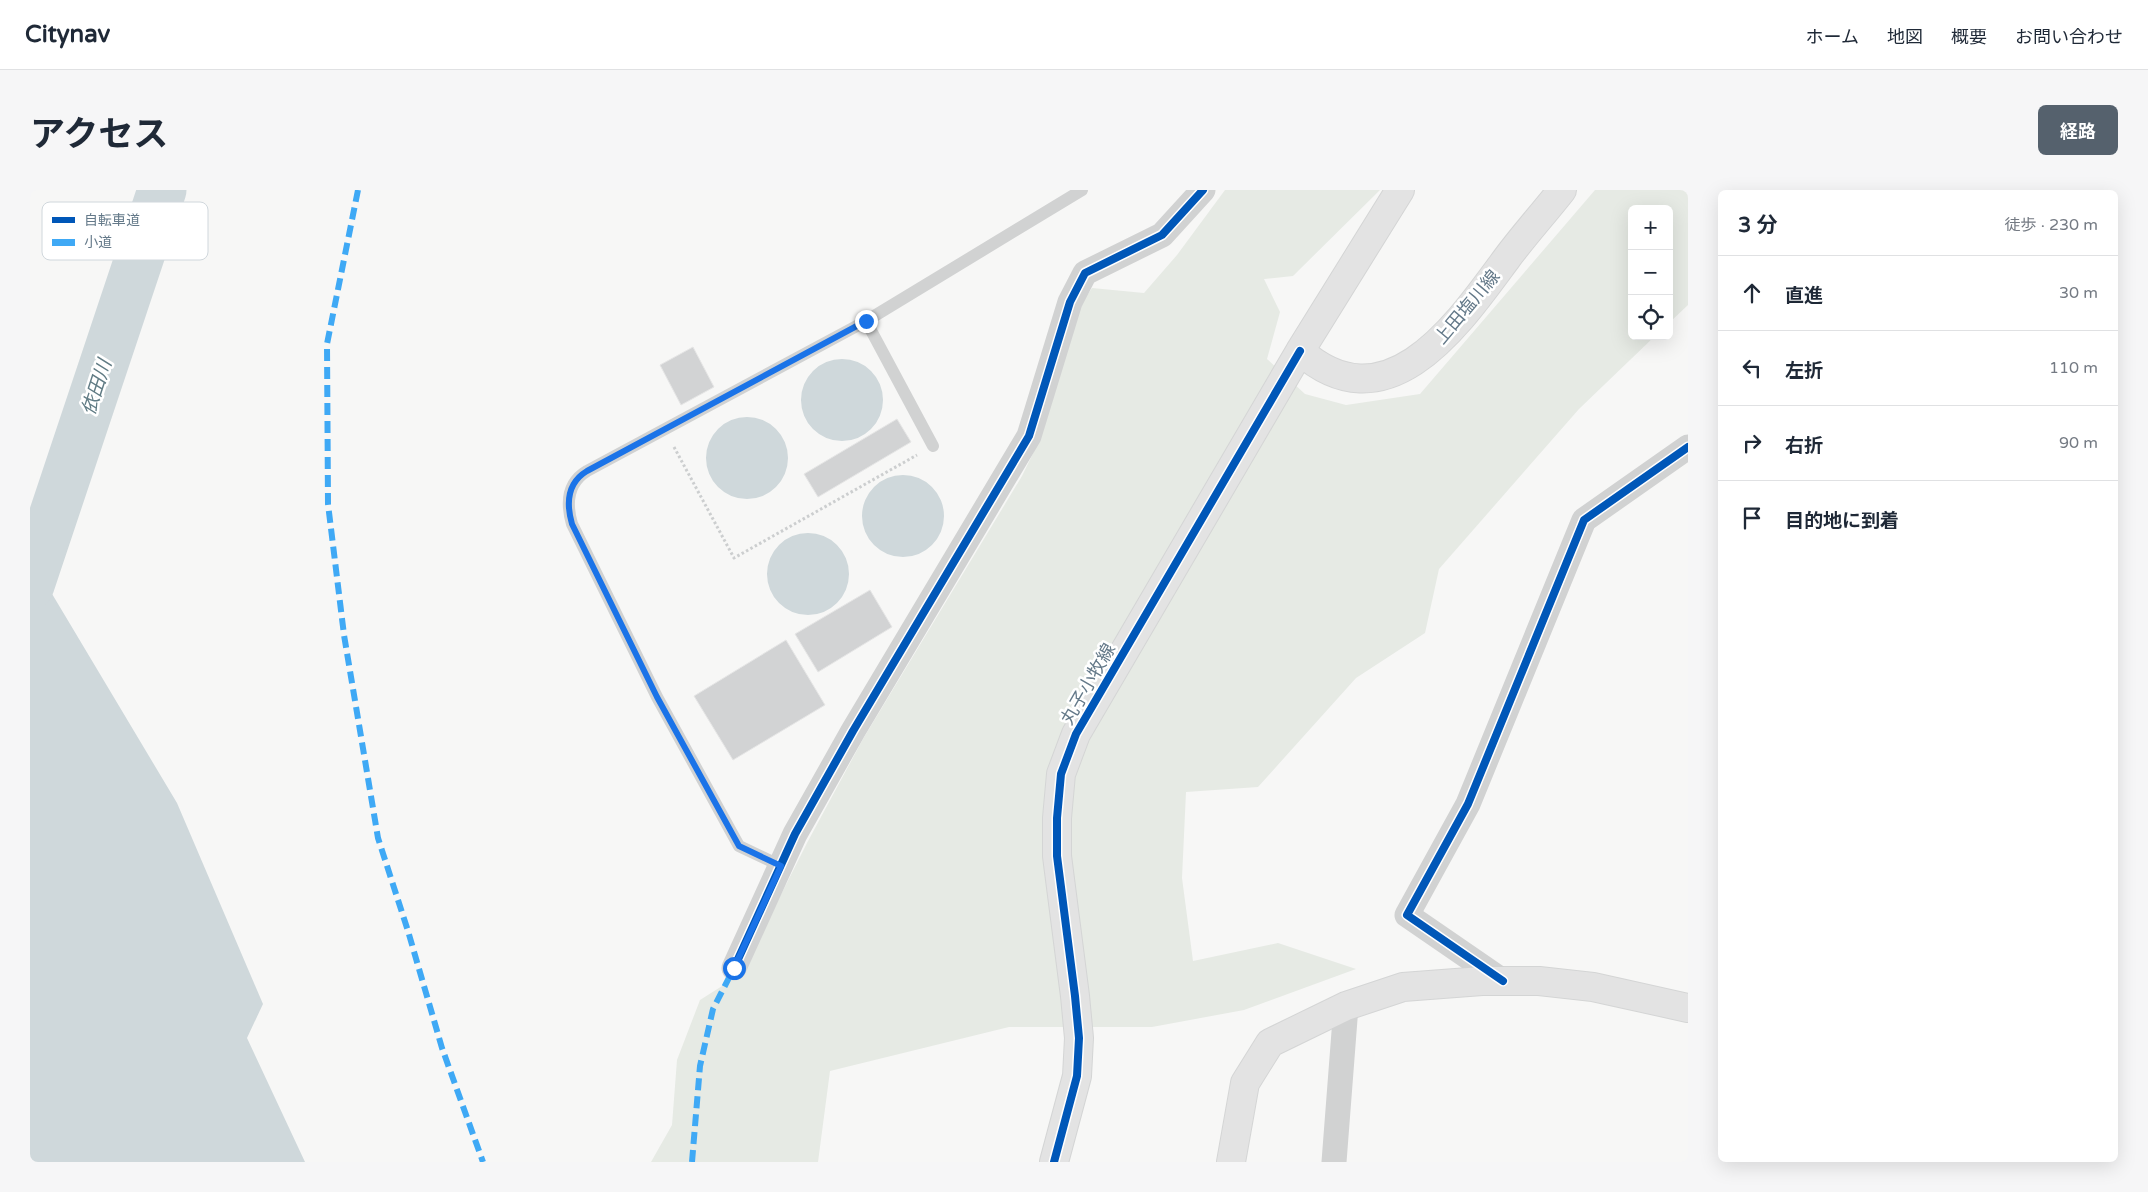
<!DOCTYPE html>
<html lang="ja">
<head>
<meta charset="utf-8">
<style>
  body { margin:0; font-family:"Varela Round","Noto Sans JP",sans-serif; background:#f6f6f7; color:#1f2937 }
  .controls { position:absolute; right:15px; top:15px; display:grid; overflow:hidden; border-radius:8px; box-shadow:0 5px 20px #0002 }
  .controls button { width:45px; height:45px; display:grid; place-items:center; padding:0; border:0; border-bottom:1px solid #e0e1e3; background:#fff; color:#1f2937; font:25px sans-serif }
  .stop { position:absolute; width:15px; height:15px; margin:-11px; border:4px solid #1a73e8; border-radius:50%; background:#fff }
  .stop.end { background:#1a73e8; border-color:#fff; box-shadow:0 1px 5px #0008 }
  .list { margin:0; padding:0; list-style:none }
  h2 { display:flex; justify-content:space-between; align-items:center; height:65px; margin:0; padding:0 20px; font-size:21px }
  h2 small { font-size:16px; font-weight:400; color:#747a83 }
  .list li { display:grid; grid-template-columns:32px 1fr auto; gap:15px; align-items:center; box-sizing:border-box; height:75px; padding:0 20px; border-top:1px solid #e0e1e3 }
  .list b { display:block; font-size:19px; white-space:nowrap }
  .list em { font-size:16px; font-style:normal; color:#747a83 }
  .icon { flex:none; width:28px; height:28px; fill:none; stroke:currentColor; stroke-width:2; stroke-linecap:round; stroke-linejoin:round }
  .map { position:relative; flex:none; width:1658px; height:972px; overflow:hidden; border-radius:8px }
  header { display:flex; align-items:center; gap:30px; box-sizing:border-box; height:70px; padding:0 25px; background:#fff; border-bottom:1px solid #e0e1e3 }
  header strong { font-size:24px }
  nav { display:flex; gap:28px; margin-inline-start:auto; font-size:18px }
  .intro { display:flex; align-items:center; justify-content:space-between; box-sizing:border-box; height:120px; padding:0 30px }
  h1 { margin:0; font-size:35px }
  .button { padding:12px 22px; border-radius:8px; background:#55616d; color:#fff; font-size:18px; font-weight:700 }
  main { display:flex; gap:30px; padding:0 30px }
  aside { flex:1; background:#fff; border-radius:8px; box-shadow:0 5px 20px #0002 }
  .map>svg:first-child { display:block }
  .green { fill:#e6eae4 }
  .water { fill:#cfd8db }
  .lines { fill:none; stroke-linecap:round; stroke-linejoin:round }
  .river { stroke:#cfd8db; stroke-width:49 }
  .building { fill:#d2d3d4; stroke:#e6e6e6 }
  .secondary-casing { stroke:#d4d5d5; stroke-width:30 }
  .path { stroke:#cccecf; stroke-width:3; stroke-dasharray:2.5 2.5; stroke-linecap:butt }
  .lane { stroke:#d1d2d2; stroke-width:12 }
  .street { stroke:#d1d2d2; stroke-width:25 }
  .secondary { stroke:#e3e3e3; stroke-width:28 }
  .quiet { stroke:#3fa9f5; stroke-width:6; stroke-dasharray:12 6; stroke-linecap:butt }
  .cycleway-casing { stroke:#fff; stroke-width:11 }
  .cycleway { stroke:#0057b8; stroke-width:8 }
  .route { stroke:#1a73e8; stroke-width:6 }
  .labels { text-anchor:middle; stroke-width:5; stroke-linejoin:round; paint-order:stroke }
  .street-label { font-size:18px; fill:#647989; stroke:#fff }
  .water-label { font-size:19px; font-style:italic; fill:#607b84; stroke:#fff }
  .key { fill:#fff; stroke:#d0d7dc; stroke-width:1 }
  .key-label { font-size:14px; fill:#647989 }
</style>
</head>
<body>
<header>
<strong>Citynav</strong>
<nav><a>ホーム</a><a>地図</a><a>概要</a><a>お問い合わせ</a></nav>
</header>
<div class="intro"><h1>アクセス</h1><a class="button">経路</a></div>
<main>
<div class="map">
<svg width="1658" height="972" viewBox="0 0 1658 972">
  <rect width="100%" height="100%" fill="#f7f7f6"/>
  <path class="green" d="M1195 0H1350L1263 86 1234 89 1250 122 1237 169 1275 204 1316 215 1390 204 1565 0H1658V115L1639 133V19H1602V146H1625L1549 219 1409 379 1395 443 1326 488 1228 597 1156 602 1152 688 1163 771 1248 753 1326 779 1214 820 1122 837H979L800 881 788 972H621L642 935 647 870 670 810 711 784 777 653 833 549 992 286 1010 249 1050 116 1062 98 1114 103 1147 65Z"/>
  <path class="water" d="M771 210a41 41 0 1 1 82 0a41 41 0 1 1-82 0Z
    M676 268a41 41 0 1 1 82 0a41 41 0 1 1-82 0Z
    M832 326a41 41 0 1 1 82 0a41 41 0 1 1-82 0Z
    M737 384a41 41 0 1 1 82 0a41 41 0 1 1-82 0Z
    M0 367 147 613 233 814 217 848 275 972H0Z"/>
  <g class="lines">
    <path class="river" d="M0 395 132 0"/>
  </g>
  <path class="building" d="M663 157 684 197 651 215 630 175Z
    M867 229 881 252 788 307 774 284Z
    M840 400 862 437 788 482 765 444Z
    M756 450 795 515 703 570 664 506Z"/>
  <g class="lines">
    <defs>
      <path id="secondary" d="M1270 161C1358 239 1429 133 1477 68 1494 45 1514 23 1532 0
        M1024 972 1047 886 1049 848 1045 806 1027 666V628L1031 584 1046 544 1270 161 1370 0
        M1201 972 1215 893 1240 853 1316 816 1373 797 1452 791H1509L1563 797 1658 818"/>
    </defs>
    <use href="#secondary" class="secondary-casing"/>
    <path class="path" d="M644 257 704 368 887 265"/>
    <path class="lane" d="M836 131 903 256
      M751 676 709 656 627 507 542 334C536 313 537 293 557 281L836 131 1052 0"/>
    <path class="street" d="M704 778 765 644 823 541 999 246 1040 112 1055 83 1132 45 1173 0
      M1473 791 1377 725 1438 614 1554 330 1658 257
      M1304 972 1316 816"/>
    <use href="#secondary" class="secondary"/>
    <path class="quiet" d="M328 0 297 154 298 314 314 445 348 648 378 741 412 858 453 972
      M662 972 670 876 683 819 704 778"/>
    <defs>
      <path id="cycleway" d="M704 778 765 644 823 541 999 246 1040 112 1055 83 1132 45 1173 0
        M1473 791 1377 725 1438 614 1554 330 1658 257
        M1024 972 1047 886 1049 848 1045 806 1027 666V628L1031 584 1046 544 1270 161"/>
    </defs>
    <use href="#cycleway" class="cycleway-casing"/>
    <use href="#cycleway" class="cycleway"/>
  </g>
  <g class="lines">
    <path class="route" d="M704 778 751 676 709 656 627 507 542 334C536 313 537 293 557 281L836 131"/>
  </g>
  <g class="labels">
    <g class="street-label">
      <text transform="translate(1437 117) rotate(-50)" y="6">上田塩川線</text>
      <text transform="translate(1058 494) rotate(-60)" y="6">丸子小牧線</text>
    </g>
    <g class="water-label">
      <text transform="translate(66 197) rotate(-72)" y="7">依田川</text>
    </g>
  </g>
  <rect x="12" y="12" width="166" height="58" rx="8" class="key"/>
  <rect x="22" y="27" width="23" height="6" fill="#0057b8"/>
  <rect x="22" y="49" width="23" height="7" fill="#3fa9f5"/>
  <g class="key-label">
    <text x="54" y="35">自転車道</text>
    <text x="54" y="57">小道</text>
  </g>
</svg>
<div class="controls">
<button>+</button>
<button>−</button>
<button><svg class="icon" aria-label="locate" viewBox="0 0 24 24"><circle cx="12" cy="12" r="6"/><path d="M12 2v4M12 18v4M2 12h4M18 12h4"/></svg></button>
</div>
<div class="stop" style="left:704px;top:778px"></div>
<div class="stop end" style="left:836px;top:131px"></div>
</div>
<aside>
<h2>3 分<small>徒歩 · 230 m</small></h2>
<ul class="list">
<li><svg class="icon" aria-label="ahead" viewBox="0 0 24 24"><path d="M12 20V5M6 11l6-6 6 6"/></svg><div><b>直進</b></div><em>30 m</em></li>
<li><svg class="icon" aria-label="left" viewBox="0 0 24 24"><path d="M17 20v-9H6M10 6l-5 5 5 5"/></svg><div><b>左折</b></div><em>110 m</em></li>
<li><svg class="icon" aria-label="right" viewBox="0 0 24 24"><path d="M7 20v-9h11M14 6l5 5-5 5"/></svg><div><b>右折</b></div><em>90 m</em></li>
<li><svg class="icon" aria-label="arrive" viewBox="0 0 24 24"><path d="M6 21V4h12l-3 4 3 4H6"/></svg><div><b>目的地に到着</b></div></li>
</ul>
</aside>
</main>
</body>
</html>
